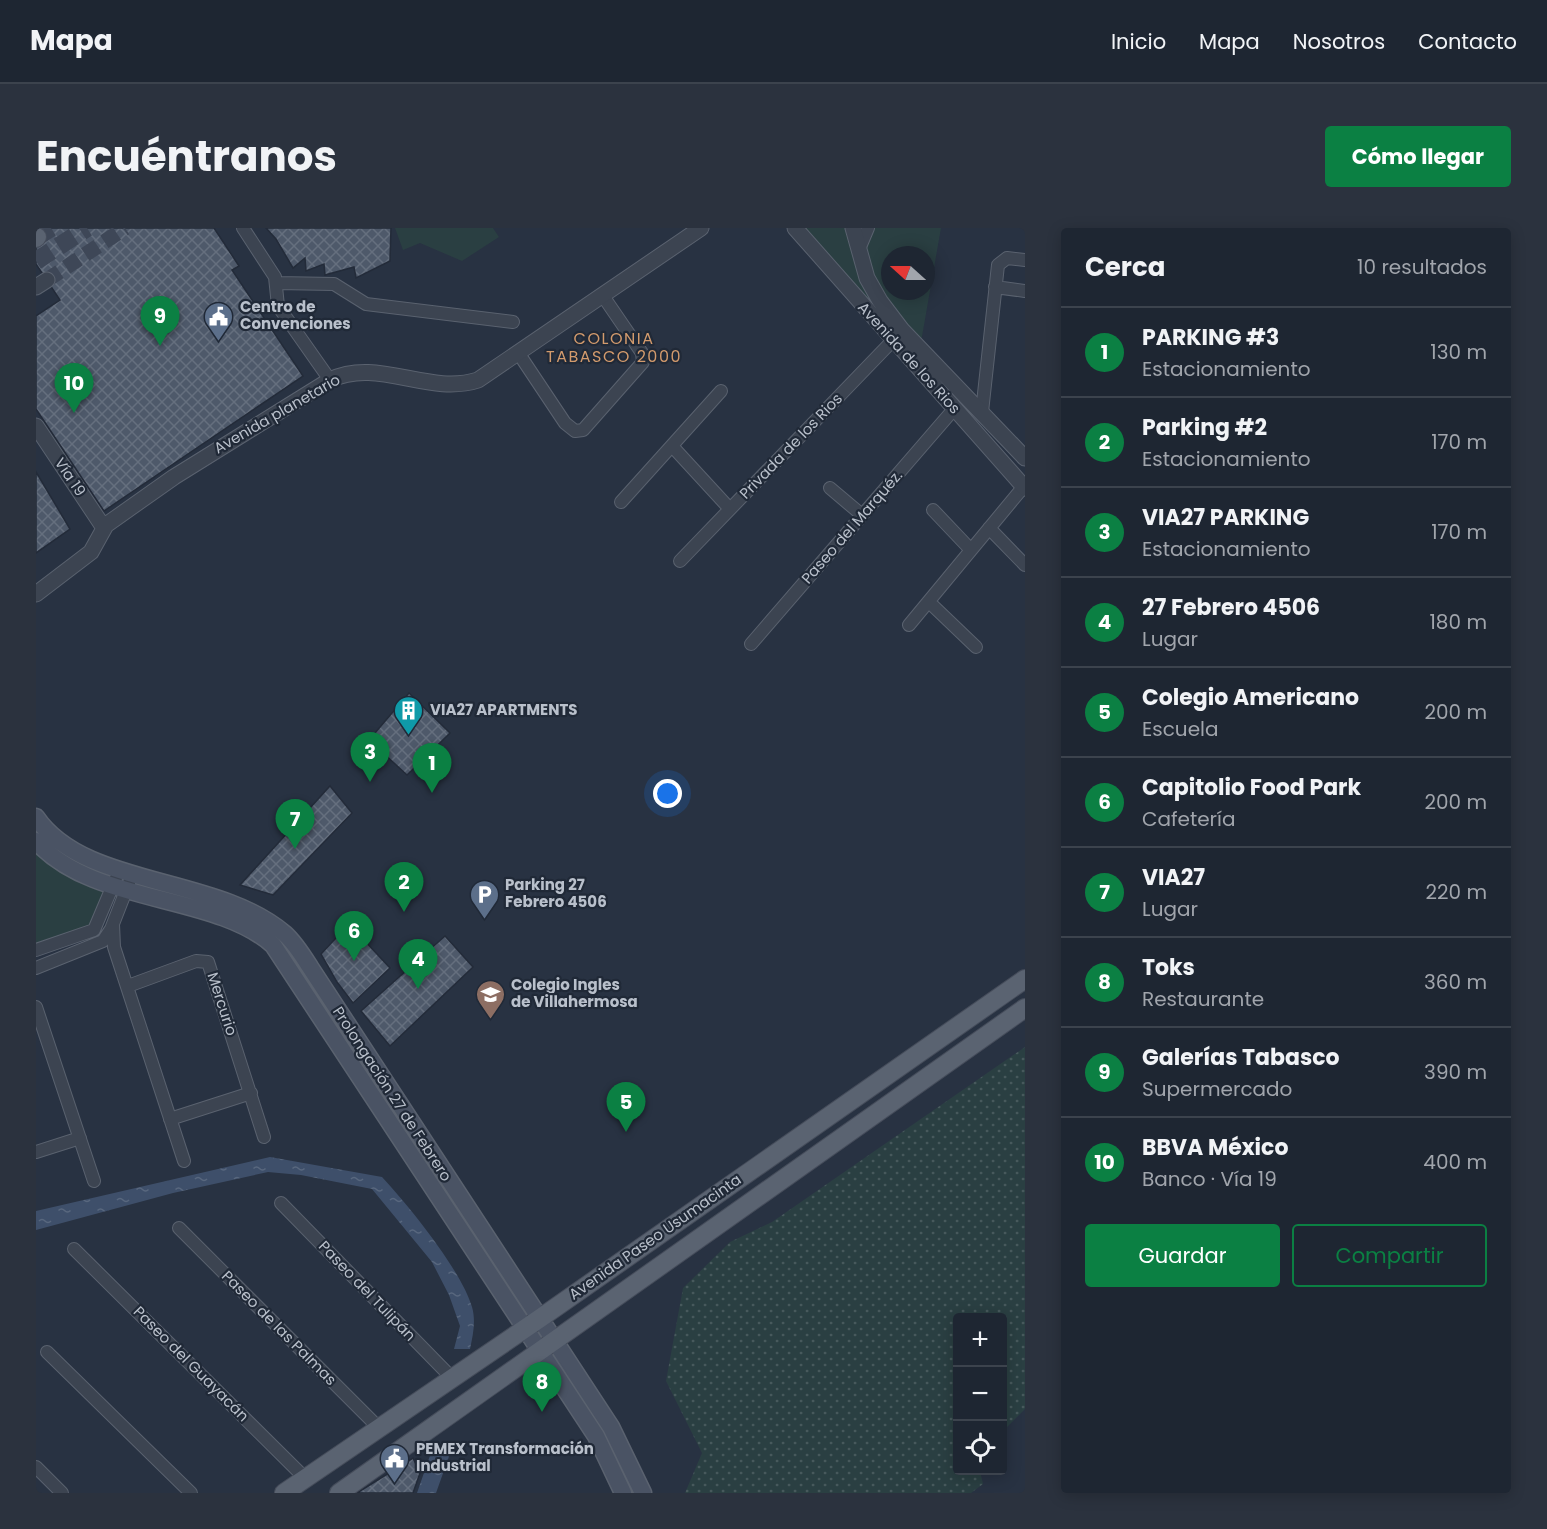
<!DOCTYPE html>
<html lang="es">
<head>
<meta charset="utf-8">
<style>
  body { margin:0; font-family:Poppins,sans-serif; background:#2b323e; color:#f1f3f6 }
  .controls { position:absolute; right:18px; bottom:18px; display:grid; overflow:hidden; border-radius:6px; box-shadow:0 3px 15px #0003 }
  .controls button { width:54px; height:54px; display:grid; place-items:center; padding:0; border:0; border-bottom:2px solid #3c434d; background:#1e2632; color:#f1f3f6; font:30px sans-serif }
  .compass { position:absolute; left:845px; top:18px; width:54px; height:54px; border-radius:50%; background:#1e2632; box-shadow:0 3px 15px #0003; rotate:291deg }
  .you { position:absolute; left:632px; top:566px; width:21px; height:21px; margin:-15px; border:4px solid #fff; border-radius:50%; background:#1a73e8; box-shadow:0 0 0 9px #1a73e833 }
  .badge { display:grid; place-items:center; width:39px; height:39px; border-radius:50%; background:#0b8043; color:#fff; font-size:20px; font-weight:700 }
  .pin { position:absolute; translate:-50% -50px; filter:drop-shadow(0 2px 3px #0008) }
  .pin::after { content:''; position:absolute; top:32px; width:21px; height:18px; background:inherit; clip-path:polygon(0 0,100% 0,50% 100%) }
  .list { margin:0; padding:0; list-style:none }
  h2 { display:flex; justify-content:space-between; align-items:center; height:78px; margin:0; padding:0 24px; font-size:26px }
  h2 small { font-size:20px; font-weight:400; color:#a1a5ac }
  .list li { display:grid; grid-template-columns:39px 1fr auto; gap:18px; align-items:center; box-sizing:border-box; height:90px; padding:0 24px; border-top:2px solid #3c434d }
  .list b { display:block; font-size:22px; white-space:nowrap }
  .list p { margin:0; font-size:20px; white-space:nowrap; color:#a1a5ac }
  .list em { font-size:20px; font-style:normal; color:#a1a5ac }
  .actions { display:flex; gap:12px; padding:18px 24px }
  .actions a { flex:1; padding:14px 0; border:2px solid #0b8043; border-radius:6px; text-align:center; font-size:21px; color:#0b8043 }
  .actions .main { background:#0b8043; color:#fff }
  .icon { flex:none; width:33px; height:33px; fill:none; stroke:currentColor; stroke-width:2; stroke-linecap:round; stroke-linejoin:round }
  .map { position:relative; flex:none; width:989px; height:1265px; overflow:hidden; border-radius:6px }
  header { display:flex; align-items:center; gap:36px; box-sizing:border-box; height:84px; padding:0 30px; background:#1e2632; border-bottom:2px solid #3c434d }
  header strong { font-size:28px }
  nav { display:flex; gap:33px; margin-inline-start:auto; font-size:21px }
  .intro { display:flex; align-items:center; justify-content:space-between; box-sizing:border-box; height:144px; padding:0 36px }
  h1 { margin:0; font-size:42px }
  .button { padding:15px 27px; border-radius:6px; background:#0b8043; color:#fff; font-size:21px; font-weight:700 }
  main { display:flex; gap:36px; padding:0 36px }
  aside { flex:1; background:#1e2632; border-radius:6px; box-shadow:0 3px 15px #0003 }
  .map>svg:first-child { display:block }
  .grass { fill:url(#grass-dots) }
  .park { fill:#2a3f42; fill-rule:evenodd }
  .water { fill:url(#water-ripples) }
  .building { fill:url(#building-cross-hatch); stroke:#232b39; stroke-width:1.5 }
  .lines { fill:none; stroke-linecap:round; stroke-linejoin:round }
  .tertiary-tunnel { stroke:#3e4757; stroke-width:15; stroke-dasharray:15 8; stroke-linecap:butt }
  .primary-tunnel { stroke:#3e4757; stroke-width:18; stroke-dasharray:18 9; stroke-linecap:butt }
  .minor-casing { stroke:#5a626f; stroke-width:14 }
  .tertiary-casing { stroke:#5a626f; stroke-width:17 }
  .secondary-casing { stroke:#5a626f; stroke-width:19 }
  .primary-casing { stroke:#464d5b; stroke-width:20 }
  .minor { stroke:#3c4451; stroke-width:12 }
  .tertiary { stroke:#3c4451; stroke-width:15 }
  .secondary { stroke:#4a5364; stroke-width:16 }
  .primary { stroke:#5a6371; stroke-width:18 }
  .labels { text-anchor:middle; stroke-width:4.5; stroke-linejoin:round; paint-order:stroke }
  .poi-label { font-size:15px; font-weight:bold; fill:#b9c0cb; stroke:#202937; text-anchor:start }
  .street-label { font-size:15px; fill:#b9c0cb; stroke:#202937 }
  .neighbourhood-label { font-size:16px; letter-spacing:1.5px; fill:#d39b6d; stroke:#202937 }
</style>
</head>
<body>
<header>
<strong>Mapa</strong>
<nav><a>Inicio</a><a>Mapa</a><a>Nosotros</a><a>Contacto</a></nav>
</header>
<div class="intro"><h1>Encuéntranos</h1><a class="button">Cómo llegar</a></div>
<main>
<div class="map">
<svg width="989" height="1265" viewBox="0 0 989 1265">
  <defs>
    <pattern id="grass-dots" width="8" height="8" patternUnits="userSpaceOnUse" patternTransform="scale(1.5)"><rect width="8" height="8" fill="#2a3f42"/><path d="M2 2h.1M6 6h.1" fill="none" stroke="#47595c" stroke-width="1.8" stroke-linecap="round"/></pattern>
    <pattern id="water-ripples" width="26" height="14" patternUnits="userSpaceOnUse" patternTransform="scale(1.5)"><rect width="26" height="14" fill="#3e4f6a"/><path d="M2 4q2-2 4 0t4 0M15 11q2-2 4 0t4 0" fill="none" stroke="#58677e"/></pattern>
    <pattern id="building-cross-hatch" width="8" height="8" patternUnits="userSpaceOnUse" patternTransform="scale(1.5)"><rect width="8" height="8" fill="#4e596a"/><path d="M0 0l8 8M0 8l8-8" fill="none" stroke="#656f7e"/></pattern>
  </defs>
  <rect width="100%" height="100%" fill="#283242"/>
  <path class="grass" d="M989 819V1181L967 1203 966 1090H921V1242L944 1243 947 1256 935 1265H649L666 1225 630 1153 647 1060 694 1014 736 994Z"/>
  <path class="park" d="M359 0H457L463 9 426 33 384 15 367 22Z
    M759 0H905L884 120 874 131ZM854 27H890V63H854Z
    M0 613 77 657 61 699 0 722Z"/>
  <path class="water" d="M234 929 346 949C373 978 425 1042 436 1079 440 1093 437 1107 434 1121H418L424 1098 413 1067 396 1034 336 961 265 947 232 944 137 965 0 1002V983Z
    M398 1216 416 1220 400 1265H381Z"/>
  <path class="building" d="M0 0H178L203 38 196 42 267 148 68 283 0 181V88L24 72 0 36Z
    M230 0H355L354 33 320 50 318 39 289 47 288 36 270 43 269 30 257 40 240 11Z
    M0 244 34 301 0 325Z
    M373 465 414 505 371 547 333 512Z
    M294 558 316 585 237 667 204 657Z
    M313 696 354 740 317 775 301 754 285 726Z
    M409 708 437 739 354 818 325 783Z
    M377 1230 384 1245 377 1265H321Z"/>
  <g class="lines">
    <path class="tertiary-tunnel" d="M11 52 89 0"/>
    <path class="primary-tunnel" d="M1 9 15 0
      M0 33 51 0"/>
    <defs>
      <path id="minor" d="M207 0 239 49 242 78 294 152
        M824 19 832 0
        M241 55 298 56 330 76 477 94
        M959 59 989 63
        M483 126 529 195 539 203 547 202 607 134 606 125 567 68
        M946 184 962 37 971 30 989 32
        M636 218 694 281
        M794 260 826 287
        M585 274 685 163
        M897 282 935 322
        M953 300 989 337
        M644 333 864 105
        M893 374 940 419
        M873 397 989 257
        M715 416 918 181
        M77 696 78 719 148 933
        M0 722 58 702 80 650
        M0 740 67 713 75 701 93 655
        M92 758 160 733 172 734 228 909
        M0 779 58 953
        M134 891 215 865
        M0 924 44 910
        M245 975 417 1151
        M143 1000 344 1201
        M38 1021 271 1252
        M11 1124 155 1265
        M0 1239 26 1265"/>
      <path id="tertiary" d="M759 0 989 260
        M817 0 831 50 844 73 866 102 989 230
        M0 59 11 52
        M0 198 68 300
        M0 366 55 324 70 297 138 249 294 152C342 129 392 168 442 152L665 0"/>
      <path id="secondary" d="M0 589C48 660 181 647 249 706 259 715 267 728 274 739L575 1199 607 1265
        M0 613C57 677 178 665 237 717L560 1208 587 1265"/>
      <path id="primary" d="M0 10 1 9
        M248 1265 503 1091 989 751
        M303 1265 989 780"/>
    </defs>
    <use href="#minor" class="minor-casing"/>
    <use href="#tertiary" class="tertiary-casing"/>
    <use href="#secondary" class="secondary-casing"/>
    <use href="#primary" class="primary-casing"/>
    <use href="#minor" class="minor"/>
    <use href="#tertiary" class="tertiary"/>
    <use href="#secondary" class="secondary"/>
    <use href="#primary" class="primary"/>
  </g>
  <defs>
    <symbol id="civic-pin" viewBox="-11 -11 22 30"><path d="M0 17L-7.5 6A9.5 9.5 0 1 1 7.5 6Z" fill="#5c6f8a" stroke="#202937"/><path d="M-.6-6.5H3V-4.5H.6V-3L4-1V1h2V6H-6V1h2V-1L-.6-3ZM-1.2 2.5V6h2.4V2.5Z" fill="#fff"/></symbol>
    <symbol id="building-pin" viewBox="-11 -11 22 30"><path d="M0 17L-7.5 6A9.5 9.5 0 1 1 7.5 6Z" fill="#0f9aa8" stroke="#202937"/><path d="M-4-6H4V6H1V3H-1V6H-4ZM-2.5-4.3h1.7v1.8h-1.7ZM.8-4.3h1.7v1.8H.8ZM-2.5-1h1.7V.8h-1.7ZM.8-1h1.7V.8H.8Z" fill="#fff"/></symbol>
    <symbol id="parking-pin" viewBox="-11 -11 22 30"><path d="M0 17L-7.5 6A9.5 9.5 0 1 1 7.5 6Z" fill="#5c6f8a" stroke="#202937"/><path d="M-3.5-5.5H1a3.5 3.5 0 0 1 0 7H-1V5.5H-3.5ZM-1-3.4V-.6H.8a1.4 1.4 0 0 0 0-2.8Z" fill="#fff"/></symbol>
    <symbol id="school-pin" viewBox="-11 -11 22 30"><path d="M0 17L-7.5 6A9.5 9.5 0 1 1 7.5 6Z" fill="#8d6e63" stroke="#202937"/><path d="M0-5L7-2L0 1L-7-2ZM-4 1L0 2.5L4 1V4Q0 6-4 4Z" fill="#fff"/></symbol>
  </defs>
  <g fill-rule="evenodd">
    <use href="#civic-pin" x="166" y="72" width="33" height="45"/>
    <use href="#building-pin" x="356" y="466" width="33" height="45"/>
    <use href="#parking-pin" x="432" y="650" width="33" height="45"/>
    <use href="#school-pin" x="438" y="750" width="33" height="45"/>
    <use href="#civic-pin" x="342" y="1214" width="33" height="45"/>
  </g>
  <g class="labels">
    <g class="poi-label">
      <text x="204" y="84">Centro de<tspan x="204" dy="17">Convenciones</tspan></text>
      <text x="394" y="487">VIA27 APARTMENTS</text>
      <text x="469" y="662">Parking 27<tspan x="469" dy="17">Febrero 4506</tspan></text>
      <text x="475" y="762">Colegio Ingles<tspan x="475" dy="17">de Villahermosa</tspan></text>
      <text x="380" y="1226">PEMEX Transformación<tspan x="380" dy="17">Industrial</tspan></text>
    </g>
    <g class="street-label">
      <text transform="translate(873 130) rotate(48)" y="5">Avenida de los Rios</text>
      <text transform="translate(241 186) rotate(-30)" y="5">Avenida planetario</text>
      <text transform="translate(755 218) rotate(-46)" y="5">Privada de los Rios</text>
      <text transform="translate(34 249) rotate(56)" y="5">Vía 19</text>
      <text transform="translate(816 299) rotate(-49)" y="5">Paseo del Marquéz.</text>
      <text transform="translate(186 776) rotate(72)" y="5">Mercurio</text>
      <text transform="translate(356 866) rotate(57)" y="5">Prolongación 27 de Febrero</text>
      <text transform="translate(619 1009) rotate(-35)" y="5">Avenida Paseo Usumacinta</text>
      <text transform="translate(331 1063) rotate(46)" y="5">Paseo del Tulipán</text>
      <text transform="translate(243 1100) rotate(45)" y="5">Paseo de las Palmas</text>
      <text transform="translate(155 1136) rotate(45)" y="5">Paseo del Guayacán</text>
    </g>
    <g class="neighbourhood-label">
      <text x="578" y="116">COLONIA<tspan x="578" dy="18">TABASCO 2000</tspan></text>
    </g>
  </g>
</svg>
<div class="controls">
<button>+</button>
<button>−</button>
<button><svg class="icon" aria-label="locate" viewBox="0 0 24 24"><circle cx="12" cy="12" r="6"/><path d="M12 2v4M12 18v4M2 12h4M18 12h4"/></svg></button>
</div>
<svg class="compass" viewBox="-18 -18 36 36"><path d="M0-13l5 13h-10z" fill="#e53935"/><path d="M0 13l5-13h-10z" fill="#a1a5ac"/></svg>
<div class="you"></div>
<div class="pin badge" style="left:396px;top:565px">1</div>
<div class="pin badge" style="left:368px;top:684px">2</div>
<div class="pin badge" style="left:334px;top:554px">3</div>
<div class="pin badge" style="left:382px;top:761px">4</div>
<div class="pin badge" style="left:590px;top:904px">5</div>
<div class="pin badge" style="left:318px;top:733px">6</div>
<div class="pin badge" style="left:259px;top:621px">7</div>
<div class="pin badge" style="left:506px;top:1184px">8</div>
<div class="pin badge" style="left:124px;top:118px">9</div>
<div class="pin badge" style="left:38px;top:185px">10</div>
</div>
<aside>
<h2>Cerca<small>10 resultados</small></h2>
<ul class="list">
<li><span class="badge">1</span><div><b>PARKING #3</b><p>Estacionamiento</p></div><em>130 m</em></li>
<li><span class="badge">2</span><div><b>Parking #2</b><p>Estacionamiento</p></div><em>170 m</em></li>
<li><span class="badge">3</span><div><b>VIA27 PARKING</b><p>Estacionamiento</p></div><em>170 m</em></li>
<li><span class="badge">4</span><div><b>27 Febrero 4506</b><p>Lugar</p></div><em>180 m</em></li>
<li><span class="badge">5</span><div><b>Colegio Americano</b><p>Escuela</p></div><em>200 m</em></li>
<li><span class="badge">6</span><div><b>Capitolio Food Park</b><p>Cafetería</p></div><em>200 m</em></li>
<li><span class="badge">7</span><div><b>VIA27</b><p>Lugar</p></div><em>220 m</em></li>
<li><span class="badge">8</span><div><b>Toks</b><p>Restaurante</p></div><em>360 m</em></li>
<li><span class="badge">9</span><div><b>Galerías Tabasco</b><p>Supermercado</p></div><em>390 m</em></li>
<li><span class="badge">10</span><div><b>BBVA México</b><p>Banco · Vía 19</p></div><em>400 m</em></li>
</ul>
<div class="actions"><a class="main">Guardar</a><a>Compartir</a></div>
</aside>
</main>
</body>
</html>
